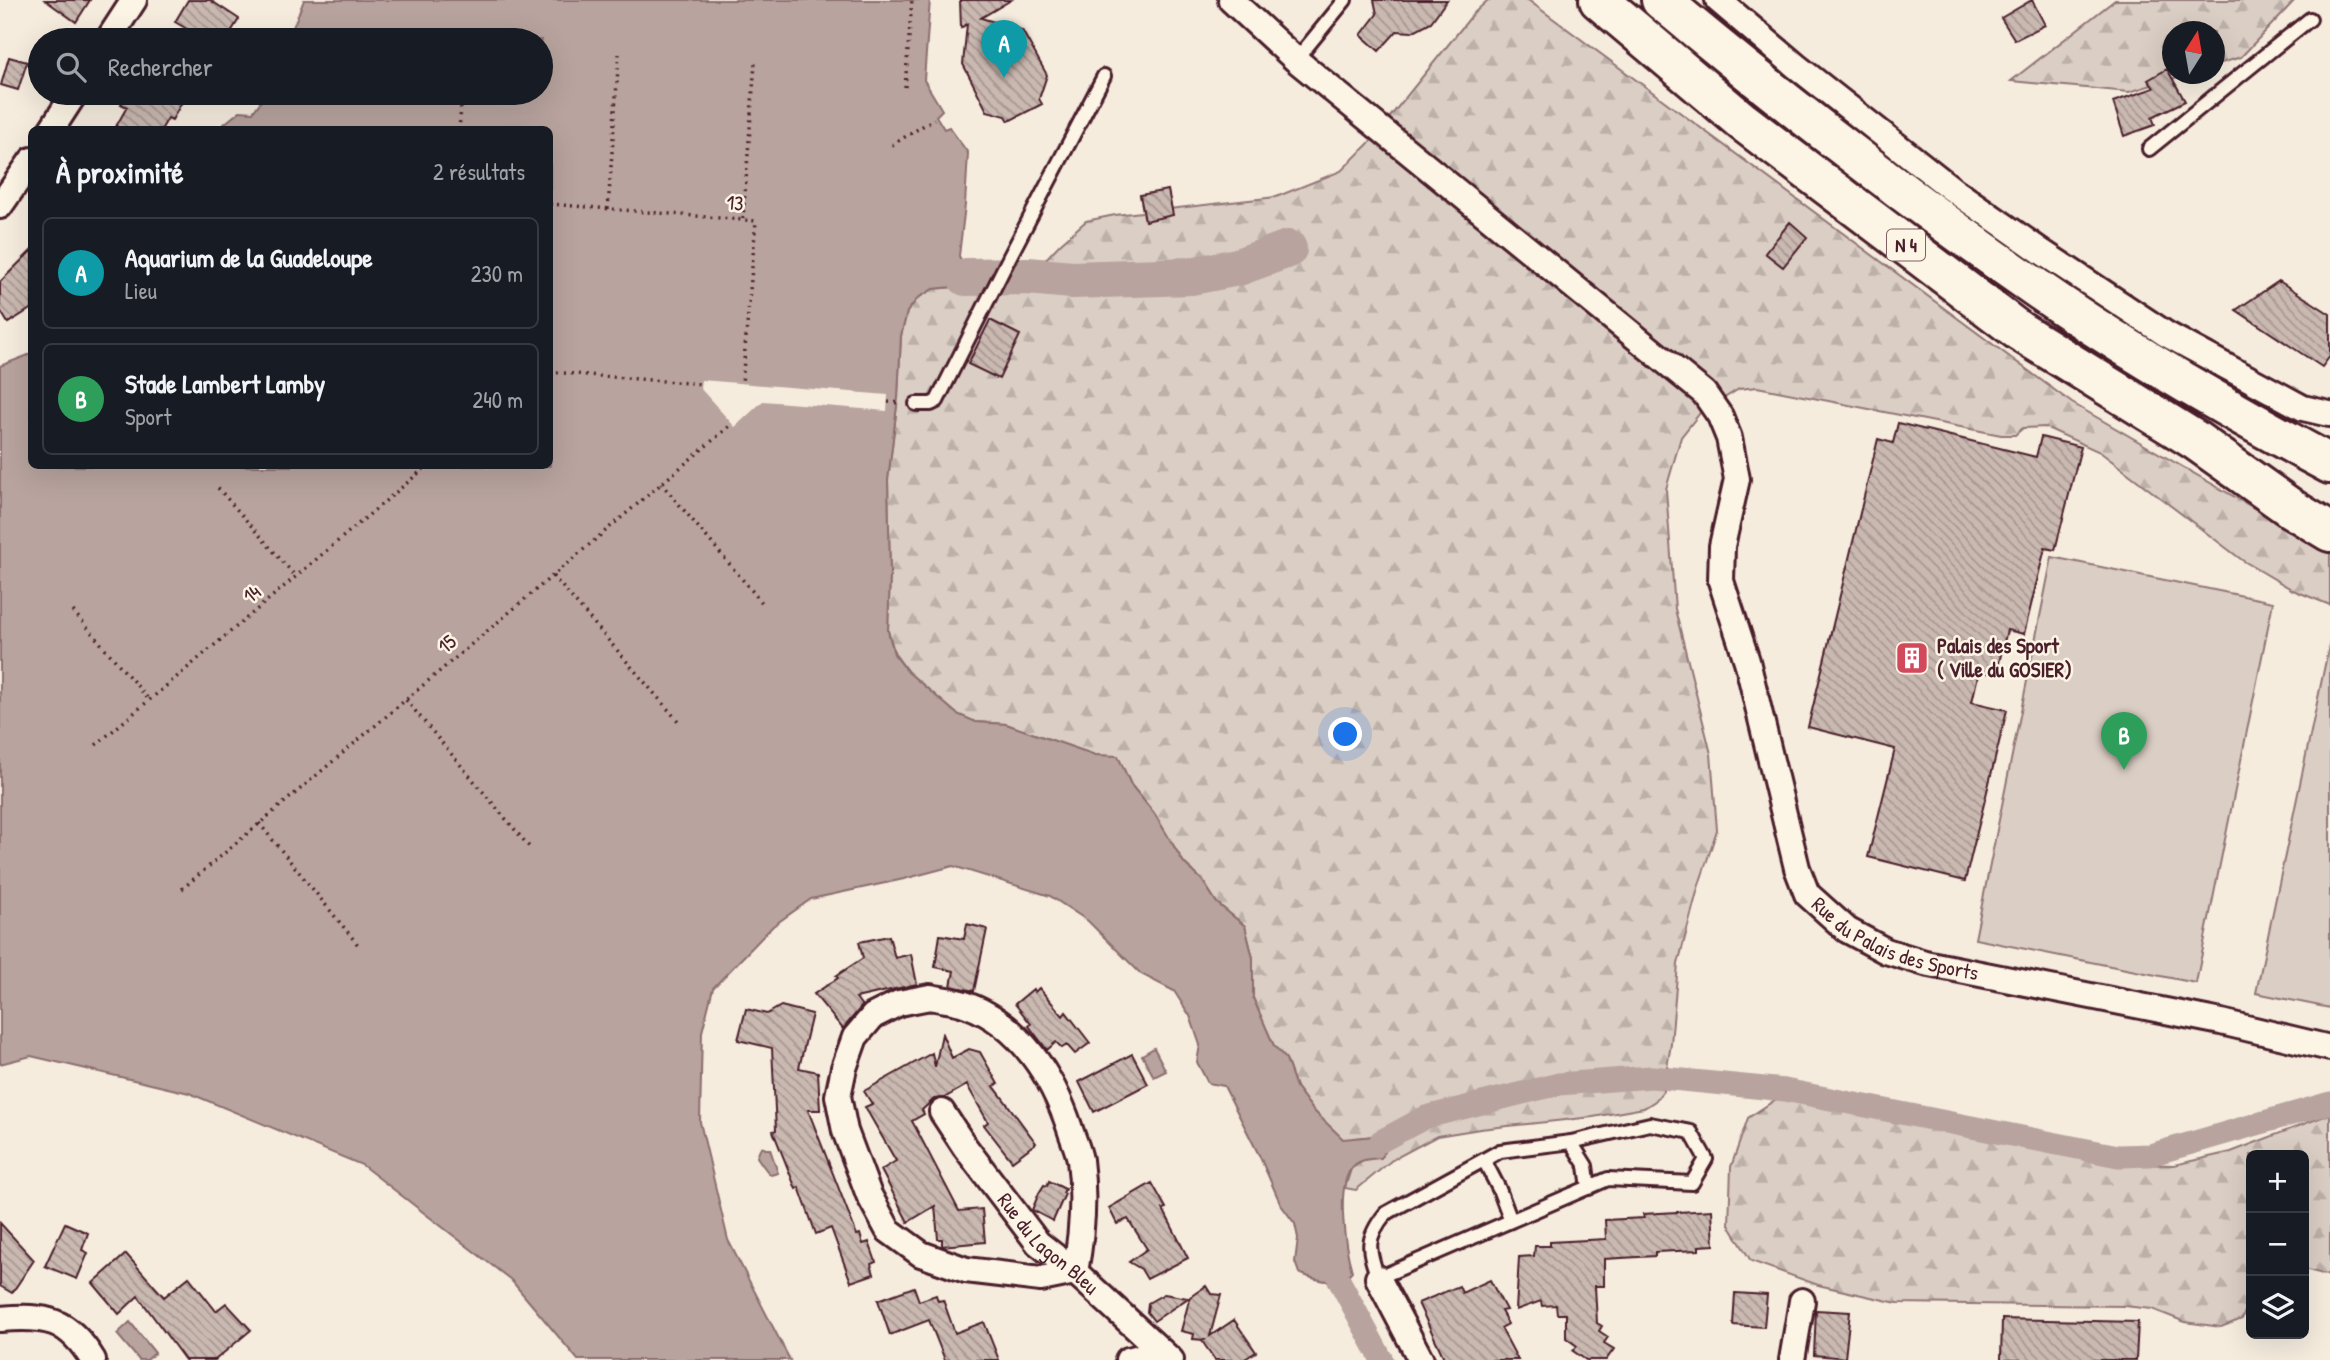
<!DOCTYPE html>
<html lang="fr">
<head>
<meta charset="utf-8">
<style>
  body { margin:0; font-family:"Patrick Hand",sans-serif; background:#20242c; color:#f1f3f6 }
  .controls { position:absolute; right:21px; bottom:21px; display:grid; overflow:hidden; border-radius:10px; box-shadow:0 7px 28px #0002 }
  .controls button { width:63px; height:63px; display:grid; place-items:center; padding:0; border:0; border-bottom:2px solid #363941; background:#171b24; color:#f1f3f6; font:35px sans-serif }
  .compass { position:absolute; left:2162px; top:21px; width:63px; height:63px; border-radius:50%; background:#171b24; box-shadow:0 7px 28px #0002; rotate:11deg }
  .you { position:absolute; left:1346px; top:735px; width:24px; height:24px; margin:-18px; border:5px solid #fff; border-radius:50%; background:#1a73e8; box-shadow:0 0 0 10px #1a73e833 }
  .badge { display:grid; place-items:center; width:46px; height:46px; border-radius:50%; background:#ea580c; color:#fff; font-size:23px; font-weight:700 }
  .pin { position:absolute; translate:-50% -58px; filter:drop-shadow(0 2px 4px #0008) }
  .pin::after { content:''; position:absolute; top:37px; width:24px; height:21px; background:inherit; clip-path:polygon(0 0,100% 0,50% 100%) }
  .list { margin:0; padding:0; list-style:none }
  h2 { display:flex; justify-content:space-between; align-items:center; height:91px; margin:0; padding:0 28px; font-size:30px }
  h2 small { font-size:23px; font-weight:400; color:#9ea1a6 }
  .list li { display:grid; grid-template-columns:46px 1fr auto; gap:21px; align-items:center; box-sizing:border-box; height:112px; margin:0 14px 14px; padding:0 14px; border:2px solid #363941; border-radius:10px }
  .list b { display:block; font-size:26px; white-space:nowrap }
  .list p { margin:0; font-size:23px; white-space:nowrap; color:#9ea1a6 }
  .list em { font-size:23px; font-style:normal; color:#9ea1a6 }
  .icon { flex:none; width:38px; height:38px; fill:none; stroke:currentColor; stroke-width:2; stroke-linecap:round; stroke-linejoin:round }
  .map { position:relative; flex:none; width:2330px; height:1360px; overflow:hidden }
  .search { position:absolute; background:#171b24; box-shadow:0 7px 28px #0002; left:28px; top:28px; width:525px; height:77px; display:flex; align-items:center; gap:18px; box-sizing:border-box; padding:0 24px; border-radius:38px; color:#9ea1a6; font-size:26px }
  .panel { position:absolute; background:#171b24; box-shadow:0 7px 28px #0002; left:28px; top:126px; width:525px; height:343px; border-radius:10px }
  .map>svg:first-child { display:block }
  .grass { fill:#dbcec4; stroke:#927678; stroke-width:2 }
  .forest { fill:url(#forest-firs); stroke:#927678; stroke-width:2 }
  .water { fill:#b8a39e; stroke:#8c6e70; stroke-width:2 }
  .pier { fill:#f5ecde }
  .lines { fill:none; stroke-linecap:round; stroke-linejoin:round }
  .canal { stroke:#b8a39e; stroke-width:23 }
  .river { stroke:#b8a39e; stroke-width:38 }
  .building { fill:url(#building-back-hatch); stroke:#4a1f2b; stroke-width:2 }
  .lane-casing { stroke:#4a1f2b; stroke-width:18 }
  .street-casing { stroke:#4a1f2b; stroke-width:30 }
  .highway-casing { stroke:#4a1f2b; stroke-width:44 }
  .path { stroke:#4a1f2b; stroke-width:3.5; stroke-dasharray:2 5; stroke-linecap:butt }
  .lane { stroke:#fcf5e5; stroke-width:12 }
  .street { stroke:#fcf5e5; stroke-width:24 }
  .highway { stroke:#fcf5e5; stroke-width:38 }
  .labels { text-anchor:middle; stroke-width:5; stroke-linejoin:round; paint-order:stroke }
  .shield { fill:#fcf5e5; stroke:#7f5f63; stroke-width:2 }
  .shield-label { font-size:19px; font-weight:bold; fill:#4a1f2b }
  .street-label { font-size:21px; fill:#4a1f2b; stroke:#fcf5e5 }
  .poi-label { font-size:21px; font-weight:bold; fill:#4a1f2b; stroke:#fcf5e5; text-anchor:start }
</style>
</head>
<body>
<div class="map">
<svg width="2330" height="1360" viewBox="0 0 2330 1360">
  <defs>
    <pattern id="forest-firs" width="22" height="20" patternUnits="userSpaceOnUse" patternTransform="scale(1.75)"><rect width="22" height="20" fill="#dbcec4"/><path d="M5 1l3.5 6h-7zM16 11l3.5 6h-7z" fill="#bdb0a9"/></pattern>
    <pattern id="building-back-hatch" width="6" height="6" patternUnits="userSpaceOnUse" patternTransform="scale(1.75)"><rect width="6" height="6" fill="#cab9b1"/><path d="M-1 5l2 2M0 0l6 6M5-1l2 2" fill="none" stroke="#a69690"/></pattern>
  </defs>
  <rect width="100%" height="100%" fill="#f5ecde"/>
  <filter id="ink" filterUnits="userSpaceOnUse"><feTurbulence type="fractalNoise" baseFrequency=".0143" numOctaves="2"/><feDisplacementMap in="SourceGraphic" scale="14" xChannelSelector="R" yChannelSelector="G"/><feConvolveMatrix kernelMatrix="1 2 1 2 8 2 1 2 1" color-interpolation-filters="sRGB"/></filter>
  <g filter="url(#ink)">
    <path class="grass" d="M2052 557 2273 602 2196 983 1975 939Z
      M2330 641V1008L2256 993Z"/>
    <path class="forest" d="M1488 0H1528L2072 403 2330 552V605L2293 590 2242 560 2100 452 2045 427 2023 428 2015 435H2001L1757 387 1739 389 1700 413 1681 437 1666 489 1675 609 1711 754 1717 830 1698 888 1678 964 1671 1044 1663 1091 1655 1101 1644 1108 1593 1117 1480 1129 1437 1136 1392 1160 1356 1190 1345 1188 1351 1169 1364 1159 1374 1136 1343 1140 1313 1110 1296 1087 1286 1059 1274 1046 1253 998V958L1245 926 1217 903 1202 880 1184 863 1154 813 1131 785 1118 757 1095 755 1006 724 975 722 957 714 908 672 895 654 888 631 890 573 888 480 898 397 901 336 907 312 918 298 933 289 963 286 1012 288 1025 281 1060 244 1086 221 1115 215 1276 197 1341 171 1369 143 1473 14Z
      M2115 0H2295L2241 57 2215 65 2214 32H2172V74H2188L2129 92 2011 81Z
      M1809 1097 2135 1164 2174 1165 2231 1152 2330 1114V1276L2304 1269V1155H2251V1297L2242 1319 2221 1327 2185 1322 2152 1309 2124 1306 1897 1303 1818 1285 1751 1261 1729 1225 1731 1167 1748 1118 1778 1098Z"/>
    <path class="water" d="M304 0H930L924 80 942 110 936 116 944 129 949 127 968 153 965 205 959 256 963 264 970 268 963 286 933 289 918 298 907 312 901 336 898 397 888 480 890 573 888 631 894 654 908 672 957 714 976 722 1006 724 1095 755 1118 756 1131 785 1154 813 1184 863 1202 880 1217 903 1245 926 1253 958V998L1274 1046 1286 1059 1296 1087 1313 1110 1343 1139 1374 1136 1386 1148 1381 1158C1370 1159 1358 1159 1351 1169 1336 1189 1345 1248 1352 1271 1340 1288 1315 1280 1299 1273L1295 1262 1298 1238 1295 1224 1281 1205 1260 1157 1224 1086 1208 1083 1197 1062 1200 1045 1190 1016 1174 991 1141 974 1088 921 1050 896 953 866 904 879 811 899 773 926 713 988 702 1032 700 1122 728 1240 790 1360H578L511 1280 362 1165 189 1093 31 1056 0 1064V366L31 354 32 466H550V130L218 129 240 111 253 112 267 93H541V40H288Z
      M1154 1048 1166 1071 1154 1077 1142 1055Z
      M761 1147 766 1149H770L778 1173 771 1175C766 1171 761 1163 757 1157Z
      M130 1322 155 1353 147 1360H139L117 1334Z"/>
    <path class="pier" d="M701 380 888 395 887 411 763 401 735 427 700 388Z"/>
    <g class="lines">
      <path class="canal" d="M1381 1141 1426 1117 1559 1084 1652 1077 1785 1090 2118 1156 2150 1155 2330 1103
        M1339 1280 1382 1360"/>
      <path class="river" d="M966 277 1028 276 1072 280 1191 276 1238 267 1288 249"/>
    </g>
    <path class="building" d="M45 0H90L76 22Z
      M188 0H210L239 19 226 40H180L187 29 175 22Z
      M960 0H1011L981 18 1022 30 1047 75 1039 99 1042 104 1009 121 1006 116 987 111 963 64 967 24 961 28Z
      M1374 0H1447L1431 22 1412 32 1397 31 1379 51 1361 35 1377 14Z
      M2032 0 2045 25 2015 40 2001 18Z
      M9 57 27 62 18 90 1 85Z
      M2167 69 2185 101 2152 117 2155 125 2124 136 2113 102 2154 88 2148 80Z
      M127 93H187L172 120 168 118 161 130H114L127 107 121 104Z
      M1168 190 1173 215 1145 221 1140 195Z
      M1790 222 1807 237 1783 267 1765 253Z
      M32 250V308L8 323 0 310V282Z
      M2279 281 2330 314V356L2322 367 2236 310Z
      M990 320 1020 335 999 379 968 364Z
      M1898 423 2036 457 2041 437 2081 447 2055 550 2045 548 2024 634 2007 630 1996 675 1979 671 1972 702 2007 710 1965 881 1868 857 1895 749 1808 727 1878 439 1893 443Z
      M967 924 987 929 974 991 951 986 954 971 935 967 940 935 964 939Z
      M889 936 895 958 911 954 917 984 856 998 862 1006 843 1029 814 994 838 978 836 976 863 958 859 942Z
      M1039 988 1063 1016 1066 1012 1090 1043 1075 1054 1067 1045 1062 1048 1056 1042 1047 1050 1029 1026 1031 1024 1015 1004 1033 989 1035 992Z
      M781 1006 812 1014 799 1068 818 1072 820 1110H808L857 1235 860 1234 863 1244 869 1242 876 1262 871 1264 874 1274 851 1282 831 1228 816 1234 799 1187 796 1189 773 1131 776 1130 772 1048 738 1040 746 1009 767 1014Z
      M942 1034 952 1058 969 1049 980 1052 998 1084 994 1086 1036 1143 1012 1161 984 1125 988 1122 967 1085 944 1098 934 1099 922 1110 924 1114 912 1121 959 1211 982 1209 985 1242 942 1246V1239H938L935 1206 908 1222 881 1170 896 1161 865 1107 872 1104 864 1091 932 1053 935 1067Z
      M1132 1054 1148 1084 1094 1112 1079 1082Z
      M1049 1181 1065 1189 1063 1193 1065 1194 1053 1221 1032 1210 1039 1193 1044 1185 1047 1186Z
      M1152 1183 1166 1208 1163 1209 1188 1258 1147 1279 1141 1269 1129 1262 1147 1249 1128 1219 1117 1224 1109 1208Z
      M1712 1210 1714 1245 1699 1246V1250L1655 1252V1256L1604 1259V1286H1595L1597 1323 1602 1326 1599 1331 1608 1337 1604 1343 1614 1349 1606 1360H1586L1573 1351 1577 1346 1566 1338V1314H1557L1556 1305 1542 1306 1541 1301 1516 1310 1519 1257 1534 1256 1535 1246H1550V1242L1606 1239 1605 1220 1644 1218 1643 1214Z
      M0 1223 34 1260 12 1293 0 1286Z
      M65 1223 88 1233 82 1250 88 1253 77 1279 45 1266Z
      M126 1254 164 1297 189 1277 216 1311 226 1303 251 1330 215 1360H185L138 1296 119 1314 93 1283Z
      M1490 1280 1506 1310 1501 1311 1508 1324 1501 1328 1518 1360H1445L1418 1303 1459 1286 1462 1293Z
      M1206 1286 1211 1294 1221 1295 1210 1336 1234 1320 1256 1352 1243 1360H1215L1202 1341 1204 1340 1193 1339 1194 1334 1181 1331 1190 1297Z
      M914 1287 919 1301 936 1295 938 1301 943 1300 955 1333 984 1322 999 1360H945L929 1320 890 1335 878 1300Z
      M1735 1293 1767 1295 1764 1327 1733 1325Z
      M1164 1294 1188 1298 1154 1321 1147 1312 1148 1303Z
      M1816 1310 1850 1312 1845 1358 1814 1355Z
      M2002 1319 2138 1322 2136 1360H2001Z"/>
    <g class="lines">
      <defs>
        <path id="lane" d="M1296 60 1345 0
          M2149 149 2310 19
          M916 404H931L937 401 1010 256 1104 76
          M1650 1124 1691 1132 1706 1159 1692 1183 1608 1179 1378 1278C1368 1249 1365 1239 1385 1214L1500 1151 1571 1142Z
          M1571 1142 1586 1166 1589 1188
          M1484 1160 1499 1189 1511 1221"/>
        <g id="street">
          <path id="s1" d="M1231 0 1296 60 1704 393 1720 416 1729 438 1737 479 1722 546 1721 581 1747 661 1797 868 1807 894 1847 930 1886 951 1925 963 2221 1022 2330 1048"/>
          <path d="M1718 0 1796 66 1952 189 2042 252 2166 334 2303 408 2329 414"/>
          <path d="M108 40 134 0"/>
          <path d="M51 130 75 93"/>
          <path d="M0 206 32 160"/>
          <path d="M930 997C942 1000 956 1000 967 1005 1020 1024 1053 1077 1070 1129 1073 1139 1078 1149 1080 1160 1085 1198 1082 1235 1075 1272L1041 1279 966 1270 921 1254 888 1230 869 1195 845 1131 838 1096 844 1068 855 1037 873 1016 899 1003Z"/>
          <path id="s2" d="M942 1112 965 1147 1038 1243 1075 1272 1171 1360"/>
          <path d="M1378 1278 1421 1360"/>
          <path d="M0 1319C47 1315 68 1319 93 1360"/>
          <path d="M1128 1360 1140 1357 1154 1360"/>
          <path d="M1792 1360 1802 1301"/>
        </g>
        <path id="highway" d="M1599 0 1742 121 2019 331 2195 440 2292 509 2330 532
          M1661 0C1782 101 1906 198 2035 287 2129 353 2229 410 2330 464"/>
      </defs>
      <use href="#lane" class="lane-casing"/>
      <use href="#street" class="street-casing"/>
      <use href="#highway" class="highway-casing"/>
      <path class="path" d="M905 87 912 0
        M459 130 462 95
        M892 145 934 119
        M550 204 756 221 742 383
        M608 209 619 54
        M743 219 755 63
        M550 372 701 384
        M888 402 900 403
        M661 483 764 605
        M218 488 296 577
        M553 576 679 722
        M73 611 150 701
        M406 700 531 849
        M96 745 427 466
        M259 823 359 946
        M182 889 732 424"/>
      <use href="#lane" class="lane"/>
      <use href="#street" class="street"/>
      <use href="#highway" class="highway"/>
    </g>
  </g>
  <defs>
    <symbol id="building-square" viewBox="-11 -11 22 22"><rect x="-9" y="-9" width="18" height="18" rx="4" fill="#d1495b" stroke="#fcf5e5"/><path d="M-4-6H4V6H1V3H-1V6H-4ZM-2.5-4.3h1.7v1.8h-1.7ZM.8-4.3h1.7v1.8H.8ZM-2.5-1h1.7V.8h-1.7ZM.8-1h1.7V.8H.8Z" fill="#fff"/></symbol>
  </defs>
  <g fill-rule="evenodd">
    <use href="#building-square" x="1893" y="639" width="38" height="38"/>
  </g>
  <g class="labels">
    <rect class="shield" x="1887" y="229.5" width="38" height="31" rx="5"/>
    <g class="shield-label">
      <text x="1906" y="252">N 4</text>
    </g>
    <g class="street-label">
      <text transform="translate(735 203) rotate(5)" y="7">13</text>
      <text transform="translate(252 594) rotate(-40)" y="7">14</text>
      <text transform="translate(447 644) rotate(-40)" y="7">15</text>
      <text dy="7" stroke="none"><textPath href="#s1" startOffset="1239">Rue du Palais des Sports</textPath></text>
      <text dy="7" stroke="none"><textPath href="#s2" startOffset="170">Rue du Lagon Bleu</textPath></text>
    </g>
    <g class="poi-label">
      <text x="1937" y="653">Palais des Sport<tspan x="1937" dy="24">( Ville du GOSIER)</tspan></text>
    </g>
  </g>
</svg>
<div class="controls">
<button>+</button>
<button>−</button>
<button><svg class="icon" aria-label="layers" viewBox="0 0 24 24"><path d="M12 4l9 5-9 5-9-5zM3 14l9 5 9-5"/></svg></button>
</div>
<svg class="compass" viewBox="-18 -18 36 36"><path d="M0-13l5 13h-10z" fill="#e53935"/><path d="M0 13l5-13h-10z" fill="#9ea1a6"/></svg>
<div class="you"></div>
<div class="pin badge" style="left:1004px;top:78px;background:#0f9aa8">A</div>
<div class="pin badge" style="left:2124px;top:770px;background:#2e9e5b">B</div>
<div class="search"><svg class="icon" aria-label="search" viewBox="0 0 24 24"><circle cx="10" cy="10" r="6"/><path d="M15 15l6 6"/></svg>Rechercher</div>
<section class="panel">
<h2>À proximité<small>2 résultats</small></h2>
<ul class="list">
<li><span class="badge" style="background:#0f9aa8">A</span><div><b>Aquarium de la Guadeloupe</b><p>Lieu</p></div><em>230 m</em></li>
<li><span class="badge" style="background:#2e9e5b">B</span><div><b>Stade Lambert Lamby</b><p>Sport</p></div><em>240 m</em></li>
</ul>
</section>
</div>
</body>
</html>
